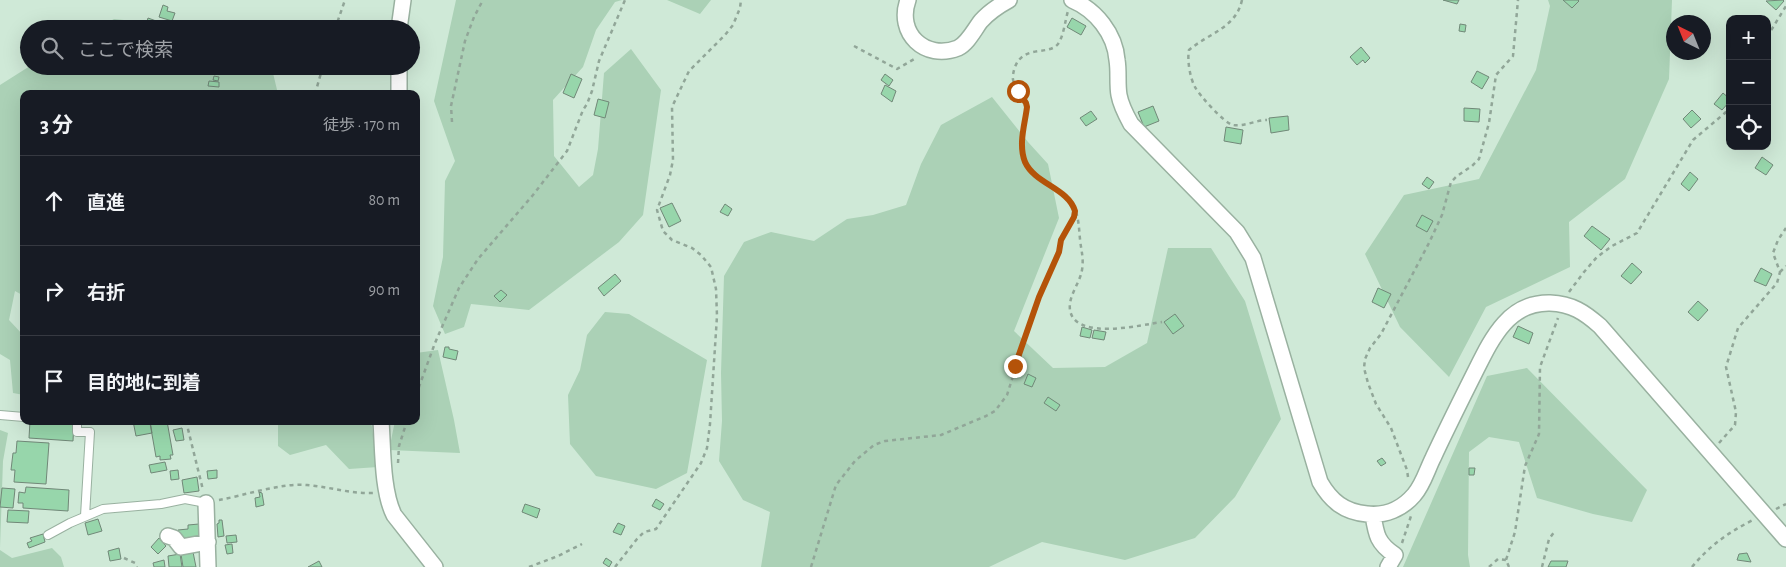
<!DOCTYPE html>
<html lang="ja">
<head>
<meta charset="utf-8">
<style>
  body { margin:0; font-family:"Alegreya Sans","Noto Sans JP",sans-serif; background:#20242c; color:#f1f3f6 }
  .controls { position:absolute; right:15px; top:15px; display:grid; overflow:hidden; border-radius:10px; box-shadow:0 5px 20px #0002 }
  .controls button { width:45px; height:45px; display:grid; place-items:center; padding:0; border:0; border-bottom:1px solid #363941; background:#171b24; color:#f1f3f6; font:25px sans-serif }
  .compass { position:absolute; left:1666px; top:15px; width:45px; height:45px; border-radius:50%; background:#171b24; box-shadow:0 5px 20px #0002; rotate:317deg }
  .stop { position:absolute; width:15px; height:15px; margin:-11px; border:4px solid #b45309; border-radius:50%; background:#fff }
  .stop.end { background:#b45309; border-color:#fff; box-shadow:0 1px 5px #0008 }
  .list { margin:0; padding:0; list-style:none }
  h2 { display:flex; justify-content:space-between; align-items:center; height:65px; margin:0; padding:0 20px; font-size:21px }
  h2 small { font-size:16px; font-weight:400; color:#9ea1a6 }
  .list li { display:grid; grid-template-columns:32px 1fr auto; gap:15px; align-items:center; box-sizing:border-box; height:90px; padding:0 20px; border-top:1px solid #363941 }
  .list b { display:block; font-size:19px; white-space:nowrap }
  .list em { font-size:16px; font-style:normal; color:#9ea1a6 }
  .icon { flex:none; width:28px; height:28px; fill:none; stroke:currentColor; stroke-width:2; stroke-linecap:round; stroke-linejoin:round }
  .map { position:relative; flex:none; width:1786px; height:567px; overflow:hidden }
  .search { position:absolute; background:#171b24; box-shadow:0 5px 20px #0002; left:20px; top:20px; width:400px; height:55px; display:flex; align-items:center; gap:12px; box-sizing:border-box; padding:0 18px; border-radius:28px; color:#9ea1a6; font-size:19px }
  .panel { position:absolute; background:#171b24; box-shadow:0 5px 20px #0002; left:20px; top:90px; width:400px; height:335px; border-radius:10px }
  .map>svg:first-child { display:block }
  .green { fill:#abd1b6 }
  .building { fill:#97d6ab; stroke:#718878 }
  .lines { fill:none; stroke-linecap:round; stroke-linejoin:round }
  .lane-casing { stroke:#99b1a0; stroke-width:10 }
  .street-casing { stroke:#99b1a0; stroke-width:18 }
  .path { stroke:#91a698; stroke-width:2.5; stroke-dasharray:4 4; stroke-linecap:butt }
  .lane { stroke:#fff; stroke-width:8 }
  .street { stroke:#fff; stroke-width:15 }
  .route { stroke:#b45309; stroke-width:6 }
</style>
</head>
<body>
<div class="map">
<svg width="1786" height="567" viewBox="0 0 1786 567">
  <rect width="100%" height="100%" fill="#cfe9d7"/>
  <path class="green" d="M456 0H622L615 2 596 30 583 67 553 100 554 156 579 187 593 175 598 149 604 73 631 49 661 90 643 215 619 242 529 310 471 304 464 327 445 334 433 306 443 257 445 181 455 161 434 101Z
    M667 0H711L700 14Z
    M1548 0H1672L1669 79 1625 179 1569 222 1570 267 1486 307 1449 377 1400 327 1365 254 1404 195 1479 179 1536 70 1550 6Z
    M114 19 213 29H96Z
    M30 66H269L273 73 278 94H24V296L15 291 9 320 24 336V395L13 393 10 360 0 354V85Z
    M992 97 1028 142 1048 164 1059 218 1014 331 1053 368 1105 367 1147 343 1168 248H1211L1245 301 1281 419 1235 497 1195 538 1125 560 1042 542 989 567H761L770 512 743 500 719 461 722 421 721 373 724 276 744 242 771 232 814 241 847 219 873 215 906 205 921 164 941 125Z
    M605 312 629 314 707 360 687 473 656 489 596 476 570 444 568 395 580 370 587 335Z
    M438 350 454 420 460 453 389 450 395 421H416V353Z
    M1527 368 1647 490 1632 522 1593 514 1537 498 1519 442 1489 437 1469 452 1468 555 1470 567H1403L1487 376Z
    M278 421H371L378 467 349 469 326 445 290 455 278 446Z
    M0 430 8 433 3 461 0 548Z
    M52 548 61 557 64 567H0V550L12 558Z"/>
  <path class="building" d="M1443 0H1459L1457 4Z
    M1563 0H1578L1579 1 1572 8Z
    M1783 0 1784 1 1776 10 1766 1Z
    M163 5 168 7 167 11 175 13 172 21 159 17Z
    M148 18 159 22 157 29 145 28Z
    M1072 18 1086 26 1081 35 1067 27Z
    M1460 24 1466 25 1465 32 1459 31Z
    M1361 47 1370 58 1365 63 1363 60 1357 65 1350 57Z
    M1477 71 1489 77 1482 89 1471 82Z
    M571 74 582 79 574 98 563 93Z
    M885 74 893 80 889 86 881 80Z
    M214 76 219 77 218 81 213 80Z
    M209 81 219 82V87L208 86Z
    M885 85 896 91 892 102 881 94Z
    M1723 93 1730 99V101L1722 110 1714 104Z
    M598 99 609 102 605 118 594 115Z
    M1153 106 1159 121 1144 127 1138 112Z
    M1464 108 1480 109 1479 122 1464 121Z
    M1692 110 1701 119 1691 128 1683 119Z
    M1091 111 1097 119 1086 126 1080 118Z
    M1288 116 1289 130 1271 133 1269 118Z
    M1226 127 1243 130 1241 144 1224 141Z
    M1762 157 1773 165 1766 175 1755 168Z
    M1690 172 1698 179 1689 191 1681 184Z
    M1427 177 1434 182 1429 189 1422 184Z
    M672 203 681 221 669 227 660 208Z
    M725 204 732 209 728 216 720 212Z
    M1422 215 1433 221 1427 232 1416 226Z
    M1592 226 1610 239 1601 250 1584 236Z
    M1632 263 1642 272 1631 284 1621 276Z
    M1761 268 1772 274 1766 286 1754 281Z
    M615 274 621 281 604 296 598 288Z
    M1378 288 1391 294 1384 308 1372 302Z
    M501 290 507 295 500 302 494 296Z
    M1698 301 1708 310 1698 321 1688 312Z
    M1175 314 1184 326 1173 334 1164 322Z
    M1518 326 1533 333 1529 344 1513 337Z
    M1082 327 1092 330 1090 338 1080 336Z
    M1094 330 1106 332 1104 340 1092 338Z
    M445 347H449V349L458 351 456 360 443 357Z
    M1028 374 1036 378 1032 387 1024 384Z
    M1048 397 1060 405 1056 411 1044 403Z
    M30 421H74L73 441 29 438Z
    M133 421H150L152 433 136 436Z
    M161 421H167L173 455H170L171 459 160 460V456L156 457 150 423Z
    M182 428 184 440 176 441 173 430Z
    M17 441 49 443 46 484 14 482 15 470H11L13 453H16Z
    M1382 458 1386 463 1381 466 1377 461Z
    M165 462 167 470 151 473 149 465Z
    M1469 468H1475L1474 475H1469Z
    M178 470 179 479 171 480 170 471Z
    M217 470V478L208 479 207 471Z
    M197 477 199 491 184 493 182 480Z
    M26 487 69 490 68 511 23 508V503H18L19 492 25 493Z
    M2 488 15 489 13 508 0 507Z
    M259 492 262 493 264 505 256 507 255 498 260 497Z
    M656 499 664 504 660 510 652 506Z
    M525 504 540 509 537 518 522 512Z
    M8 510 29 511 28 523 7 522Z
    M98 519 102 531 88 535 85 523Z
    M219 520H222L224 536 218 537 217 524 219 523Z
    M618 523 625 526 621 535 613 532Z
    M199 524 200 538 179 540 178 530 188 529V525Z
    M43 534 45 542 29 548 27 543 32 541 30 538Z
    M236 535 237 542 227 543 226 536Z
    M159 538 166 546 158 554 151 547Z
    M232 544 233 553 227 554 225 545Z
    M119 548 121 559 110 561 108 551Z
    M193 552 196 567H183L181 554Z
    M1747 553 1751 562 1737 560 1739 554Z
    M180 554 182 567H169L168 556Z
    M606 558 612 562 609 567 603 563Z
    M164 560 165 567H154L153 563Z
    M319 561 322 567H308Z
    M1551 561H1568L1566 567H1548Z"/>
  <g class="lines">
    <defs>
      <path id="lane" d="M0 415 24 417
        M77 421V432H90L85 516
        M48 535 70 523 103 509 161 504 185 499 206 503"/>
      <path id="street" d="M908 0C896 33 925 61 958 48 968 43 974 30 981 21 989 12 998 6 1009 0
        M1072 0C1096 10 1115 34 1117 60 1119 71 1117 84 1119 95 1121 106 1126 115 1131 124L1237 232 1253 258 1320 482C1331 501 1344 512 1367 514 1385 516 1402 509 1414 495 1423 485 1427 470 1433 458 1445 432 1458 406 1471 380 1489 345 1505 302 1550 303 1572 304 1584 312 1600 326L1786 539
        M399 29 403 0
        M399 94V66
        M381 421C383 449 382 491 394 515L435 567
        M206 503 208 567
        M1373 515C1376 534 1377 543 1395 555L1388 567
        M168 536 174 538 181 547 208 542"/>
    </defs>
    <use href="#lane" class="lane-casing"/>
    <use href="#street" class="street-casing"/>
    <path class="path" d="M1242 0C1236 28 1209 33 1189 50 1187 60 1190 78 1195 87 1200 96 1224 123 1233 125 1244 127 1256 120 1267 120
      M335 29 345 0
      M1767 37 1786 6
      M854 46 897 69 916 58
      M315 94 323 66
      M452 122 451 106 465 41 474 17 483 0
      M1076 212C1079 221 1079 230 1080 239 1081 250 1084 258 1082 270 1080 283 1068 296 1070 310 1075 341 1141 325 1162 322
      M1780 272 1786 266
      M1569 292 1584 272 1597 257 1612 246 1637 233 1693 140 1725 113 1730 106
      M416 395 435 343 459 288 478 259 533 195 567 151 583 110 587 104 592 91 599 61 625 0
      M186 421 203 490
      M1719 443 1735 425 1736 412 1726 367 1738 328 1777 283 1780 272 1773 253 1778 240 1786 228
      M398 463 399 446 407 421
      M1408 477 1407 470 1391 428 1376 404 1368 383 1364 368 1365 359 1370 348 1381 334 1429 243 1442 215 1451 182 1457 176 1472 166 1479 159 1489 123 1496 75 1513 56 1518 0
      M219 500C246 495 280 483 307 485 330 487 351 494 374 493
      M1776 509 1786 504
      M1402 543 1411 516
      M124 558 135 563 137 567
      M529 567 558 556 582 544
      M615 567 637 539 644 532 656 529 701 463 707 448 710 424 717 316 716 289 711 267 701 255 692 248 672 240 663 231 657 210 670 175 673 160 672 107 689 71 725 35 733 25 740 8 741 0
      M811 567 836 485 855 461 874 445 885 441 941 435 986 416 995 411 1007 395 1014 373 1015 366C1023 344 1030 321 1039 298 1044 283 1053 269 1058 253 1060 248 1060 243 1062 238 1065 232 1075 218 1075 211 1075 199 1036 178 1027 165 1015 148 1029 122 1026 106 1025 95 1011 87 1013 75 1018 42 1048 57 1058 44 1064 35 1065 21 1068 11
      M1489 567 1498 559 1506 560
      M1509 567 1506 560 1515 532 1525 466 1539 434 1540 367 1558 318
      M1542 567 1549 539 1555 531
      M1692 567C1709 546 1729 532 1753 520"/>
    <use href="#lane" class="lane"/>
    <use href="#street" class="street"/>
  </g>
  <g class="lines">
    <path class="route" d="M1015 366 1039 297 1059 252 1061 240 1074 217 1075 211C1068 188 1035 184 1025 162 1018 144 1025 124 1027 107L1026 103 1018 91"/>
  </g>
</svg>
<div class="controls">
<button>+</button>
<button>−</button>
<button><svg class="icon" aria-label="locate" viewBox="0 0 24 24"><circle cx="12" cy="12" r="6"/><path d="M12 2v4M12 18v4M2 12h4M18 12h4"/></svg></button>
</div>
<svg class="compass" viewBox="-18 -18 36 36"><path d="M0-13l5 13h-10z" fill="#e53935"/><path d="M0 13l5-13h-10z" fill="#9ea1a6"/></svg>
<div class="stop" style="left:1018px;top:91px"></div>
<div class="stop end" style="left:1015px;top:366px"></div>
<div class="search"><svg class="icon" aria-label="search" viewBox="0 0 24 24"><circle cx="10" cy="10" r="6"/><path d="M15 15l6 6"/></svg>ここで検索</div>
<section class="panel">
<h2>3 分<small>徒歩 · 170 m</small></h2>
<ul class="list">
<li><svg class="icon" aria-label="ahead" viewBox="0 0 24 24"><path d="M12 20V5M6 11l6-6 6 6"/></svg><div><b>直進</b></div><em>80 m</em></li>
<li><svg class="icon" aria-label="right" viewBox="0 0 24 24"><path d="M7 20v-9h11M14 6l5 5-5 5"/></svg><div><b>右折</b></div><em>90 m</em></li>
<li><svg class="icon" aria-label="arrive" viewBox="0 0 24 24"><path d="M6 21V4h12l-3 4 3 4H6"/></svg><div><b>目的地に到着</b></div></li>
</ul>
</section>
</div>
</body>
</html>
